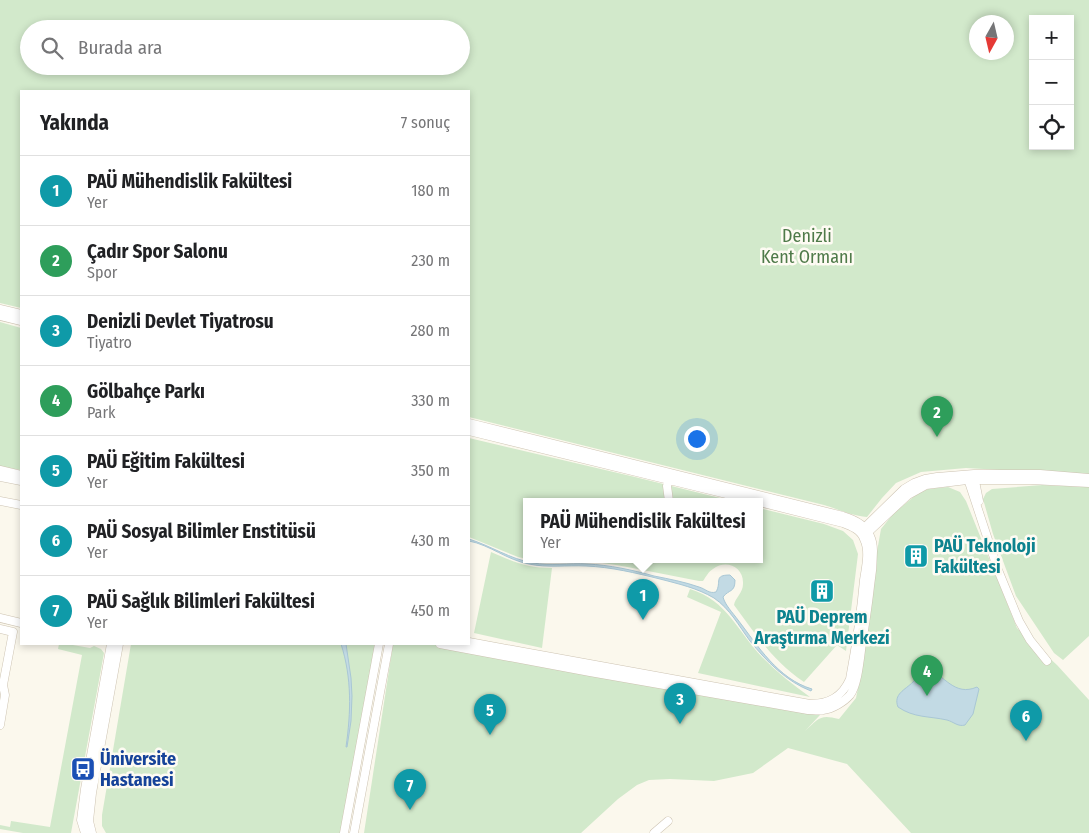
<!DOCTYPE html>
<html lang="tr">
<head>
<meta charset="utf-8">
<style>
  body { margin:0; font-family:"Fira Sans Condensed",sans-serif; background:#f2f2f2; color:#202124 }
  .controls { position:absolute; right:15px; top:15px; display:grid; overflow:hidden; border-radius:0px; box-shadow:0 2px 8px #0003 }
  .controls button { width:45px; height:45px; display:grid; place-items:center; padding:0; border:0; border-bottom:1px solid #e0e0e0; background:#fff; color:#202124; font:25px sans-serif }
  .compass { position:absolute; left:969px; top:15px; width:45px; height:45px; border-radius:50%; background:#fff; box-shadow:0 2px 8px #0003; rotate:188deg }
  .you { position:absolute; left:696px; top:438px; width:18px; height:18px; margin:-12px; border:4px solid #fff; border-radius:50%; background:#1a73e8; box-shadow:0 0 0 8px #1a73e833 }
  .badge { display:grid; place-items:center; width:32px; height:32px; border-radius:50%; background:#74523e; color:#fff; font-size:16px; font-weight:700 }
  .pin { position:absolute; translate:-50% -41px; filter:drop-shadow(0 1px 2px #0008) }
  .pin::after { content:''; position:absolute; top:26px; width:18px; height:15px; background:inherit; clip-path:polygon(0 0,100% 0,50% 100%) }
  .popup { position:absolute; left:523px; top:498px; width:240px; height:65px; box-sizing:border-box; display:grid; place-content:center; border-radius:0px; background:#fff; filter:drop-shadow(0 1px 4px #0005); font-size:16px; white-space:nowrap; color:#757577 }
  .popup b { font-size:19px; color:#202124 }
  .popup::after { content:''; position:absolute; left:50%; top:100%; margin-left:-10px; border:10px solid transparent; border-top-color:#fff }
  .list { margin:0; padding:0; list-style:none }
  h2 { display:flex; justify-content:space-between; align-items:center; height:65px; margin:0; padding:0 20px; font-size:21px }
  h2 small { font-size:16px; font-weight:400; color:#757577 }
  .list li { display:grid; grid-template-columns:32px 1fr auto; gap:15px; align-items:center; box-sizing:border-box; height:70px; padding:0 20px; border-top:1px solid #e0e0e0 }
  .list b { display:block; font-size:19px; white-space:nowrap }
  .list p { margin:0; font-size:16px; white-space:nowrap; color:#757577 }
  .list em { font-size:16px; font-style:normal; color:#757577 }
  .icon { flex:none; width:28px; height:28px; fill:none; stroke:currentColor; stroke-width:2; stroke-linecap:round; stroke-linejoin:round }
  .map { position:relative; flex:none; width:1089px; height:833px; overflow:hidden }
  .search { position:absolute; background:#fff; box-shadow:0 2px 8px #0003; left:20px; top:20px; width:450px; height:55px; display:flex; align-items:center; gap:12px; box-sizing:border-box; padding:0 18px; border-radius:28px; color:#757577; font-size:19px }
  .panel { position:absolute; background:#fff; box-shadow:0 2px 8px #0003; left:20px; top:90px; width:450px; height:555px; border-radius:0px }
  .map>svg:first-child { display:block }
  .green { fill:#d2e9cb; fill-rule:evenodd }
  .water { fill:#c2dae4; stroke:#a9c7d5 }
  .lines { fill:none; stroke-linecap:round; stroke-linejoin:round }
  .minor-casing { stroke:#cdc3b2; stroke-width:9 }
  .minor { stroke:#fff; stroke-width:8 }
  .labels { text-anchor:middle; stroke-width:5; stroke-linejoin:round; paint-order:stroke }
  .park-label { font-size:18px; fill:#4f7a49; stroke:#fefbf3 }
  .culture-label { font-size:18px; font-weight:bold; fill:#0d838f; stroke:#fefbf3; text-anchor:start }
  .transit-label { font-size:18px; font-weight:bold; fill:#164399; stroke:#fefbf3; text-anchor:start }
</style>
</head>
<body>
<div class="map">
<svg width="1089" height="833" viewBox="0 0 1089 833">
  <rect width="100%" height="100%" fill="#fbf8ed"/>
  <path class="green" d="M0 0H1089V475L966 468 921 472 896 483 882 498 867 517C853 516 837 509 824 505L469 417V91H21V308L0 303ZM1033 19H1070V146H1033ZM976 22H1006V52H976ZM29 29H461V66H29Z
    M0 322 21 328V470L0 467Z
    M469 438 635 477 732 501H527V559L518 557 469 537Z
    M1042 485 1089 487V636L1063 660 1054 653 1016 596 993 534 983 499 986 493 992 489Z
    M948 487 960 492 966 501 1017 628 1057 665 1089 700V833H911L847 764 788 748 753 773 714 781 670 779 649 780 637 785 618 799 581 833H364L393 644H441L656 683 820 715 805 731C819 718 820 714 839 719L856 698 862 668 876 557 881 529 893 514 917 494 928 489Z
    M759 508 824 524 843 531 853 540 858 554 846 651 837 645 804 682C772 660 757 636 734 605 735 598 743 593 743 584 744 567 726 559 713 569 708 572 706 577 703 581H699C662 574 624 565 586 561 566 559 547 562 528 559H759Z
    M491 552C514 562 527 568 552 568L542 648 474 633Z
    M690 589C728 601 737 631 762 657 777 672 793 685 810 697L698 673 721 612 687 597Z
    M59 644H67L90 648 94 646 101 649 104 653 71 833H23L0 829V825L10 827 11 821 50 827 82 655 58 649Z
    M131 644H375L340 833H106L102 826V815Z"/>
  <path class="water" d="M469 539C491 546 510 559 533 563 550 566 569 563 587 564 609 565 633 570 654 576 669 579 685 582 699 587 706 589 709 594 716 592 722 582 713 575 730 575L735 580C735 593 729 589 723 597 725 605 733 613 738 620 758 646 778 679 812 689L811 691C787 682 766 661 750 641 739 626 730 609 714 598 697 588 679 584 660 579 636 573 611 567 586 566 567 565 547 568 529 564 507 560 490 545 469 541Z
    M341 644H346L351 678 352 696 351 721 347 747H346C351 712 352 678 341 644Z
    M926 668C945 675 954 697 977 687L979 689 973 714 965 725C958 727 954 722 947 720 929 716 914 718 898 707 893 694 905 690 913 682 917 678 920 673 924 669Z"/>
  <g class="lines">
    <defs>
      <path id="minor" d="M0 309 21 314
        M0 316 21 321
        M469 431 755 501
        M0 470 21 475
        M967 476 998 570 1019 621 1030 640 1047 661
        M974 476 979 501
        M0 477 21 481
        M669 480 667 486 669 501
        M0 501 21 505
        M861 531 904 489 914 483 925 479 937 477 974 474H1040L1089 478
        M865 535 908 495 926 485 967 480H1031L1089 483
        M0 618 21 623
        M0 629 13 632 3 685 5 695 0 725
        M469 642 810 704C829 704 842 697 850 679 856 647 861 614 864 580 866 567 870 551 864 539 861 530 851 526 843 523L759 502
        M440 644 590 672 808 710C813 710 819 711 823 710 832 709 844 702 850 695 858 685 860 656 862 643 865 624 868 605 870 586 872 574 873 562 873 551 873 546 872 540 870 536 866 525 853 519 843 516L469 423
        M85 833 81 820 85 789 111 644
        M92 833 89 821 92 793 119 644
        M344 833 379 644
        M354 833 389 644
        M654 833 668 821"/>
    </defs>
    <use href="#minor" class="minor-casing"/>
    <use href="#minor" class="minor"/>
  </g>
  <defs>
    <symbol id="building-square" viewBox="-11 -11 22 22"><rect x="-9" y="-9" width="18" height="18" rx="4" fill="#0f9aa8" stroke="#fefbf3"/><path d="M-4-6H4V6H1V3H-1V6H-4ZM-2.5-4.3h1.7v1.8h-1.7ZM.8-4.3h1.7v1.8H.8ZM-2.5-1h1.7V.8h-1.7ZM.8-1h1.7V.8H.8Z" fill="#fff"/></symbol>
    <symbol id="bus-square" viewBox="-11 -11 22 22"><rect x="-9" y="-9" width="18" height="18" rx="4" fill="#1a4fb4" stroke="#fefbf3"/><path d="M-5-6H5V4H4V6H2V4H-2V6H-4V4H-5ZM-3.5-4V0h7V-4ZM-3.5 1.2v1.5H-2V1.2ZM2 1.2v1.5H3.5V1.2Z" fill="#fff"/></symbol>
  </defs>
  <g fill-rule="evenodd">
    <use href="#building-square" x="902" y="542" width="28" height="28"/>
    <use href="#building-square" x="808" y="577" width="28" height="28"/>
    <use href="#bus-square" x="69" y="755" width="28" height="28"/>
  </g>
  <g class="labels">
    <g class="park-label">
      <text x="807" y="242">Denizli<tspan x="807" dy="21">Kent Ormanı</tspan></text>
    </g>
    <g class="culture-label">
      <text x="934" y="552">PAÜ Teknoloji<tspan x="934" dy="21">Fakültesi</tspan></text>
      <text x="822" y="623" text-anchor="middle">PAÜ Deprem<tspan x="822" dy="21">Araştırma Merkezi</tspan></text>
    </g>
    <g class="transit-label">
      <text x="100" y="765">Üniversite<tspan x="100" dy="21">Hastanesi</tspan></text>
    </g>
  </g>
</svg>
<div class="controls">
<button>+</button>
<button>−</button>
<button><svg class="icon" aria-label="locate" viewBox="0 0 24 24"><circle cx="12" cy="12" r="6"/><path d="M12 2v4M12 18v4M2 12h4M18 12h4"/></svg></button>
</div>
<svg class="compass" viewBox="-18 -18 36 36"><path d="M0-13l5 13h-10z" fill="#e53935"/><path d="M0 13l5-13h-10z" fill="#757577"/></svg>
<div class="you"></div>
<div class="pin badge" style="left:643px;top:620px;background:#0f9aa8">1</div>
<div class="popup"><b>PAÜ Mühendislik Fakültesi</b>Yer</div>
<div class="pin badge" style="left:937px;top:437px;background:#2e9e5b">2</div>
<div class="pin badge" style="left:680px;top:724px;background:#0f9aa8">3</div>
<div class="pin badge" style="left:927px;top:696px;background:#2e9e5b">4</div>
<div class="pin badge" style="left:490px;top:735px;background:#0f9aa8">5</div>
<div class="pin badge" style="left:1026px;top:741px;background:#0f9aa8">6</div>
<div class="pin badge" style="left:410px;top:810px;background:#0f9aa8">7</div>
<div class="search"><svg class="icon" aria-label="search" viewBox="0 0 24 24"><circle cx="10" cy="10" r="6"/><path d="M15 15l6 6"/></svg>Burada ara</div>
<section class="panel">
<h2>Yakında<small>7 sonuç</small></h2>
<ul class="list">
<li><span class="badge" style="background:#0f9aa8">1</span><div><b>PAÜ Mühendislik Fakültesi</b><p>Yer</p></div><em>180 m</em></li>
<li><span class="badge" style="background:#2e9e5b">2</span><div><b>Çadır Spor Salonu</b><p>Spor</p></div><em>230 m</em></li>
<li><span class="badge" style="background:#0f9aa8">3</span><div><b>Denizli Devlet Tiyatrosu</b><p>Tiyatro</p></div><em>280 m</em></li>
<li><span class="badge" style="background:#2e9e5b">4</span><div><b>Gölbahçe Parkı</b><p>Park</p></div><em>330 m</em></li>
<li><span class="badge" style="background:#0f9aa8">5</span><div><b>PAÜ Eğitim Fakültesi</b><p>Yer</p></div><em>350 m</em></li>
<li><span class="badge" style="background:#0f9aa8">6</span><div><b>PAÜ Sosyal Bilimler Enstitüsü</b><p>Yer</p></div><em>430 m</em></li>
<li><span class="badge" style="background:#0f9aa8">7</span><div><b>PAÜ Sağlık Bilimleri Fakültesi</b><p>Yer</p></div><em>450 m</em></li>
</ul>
</section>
</div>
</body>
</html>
